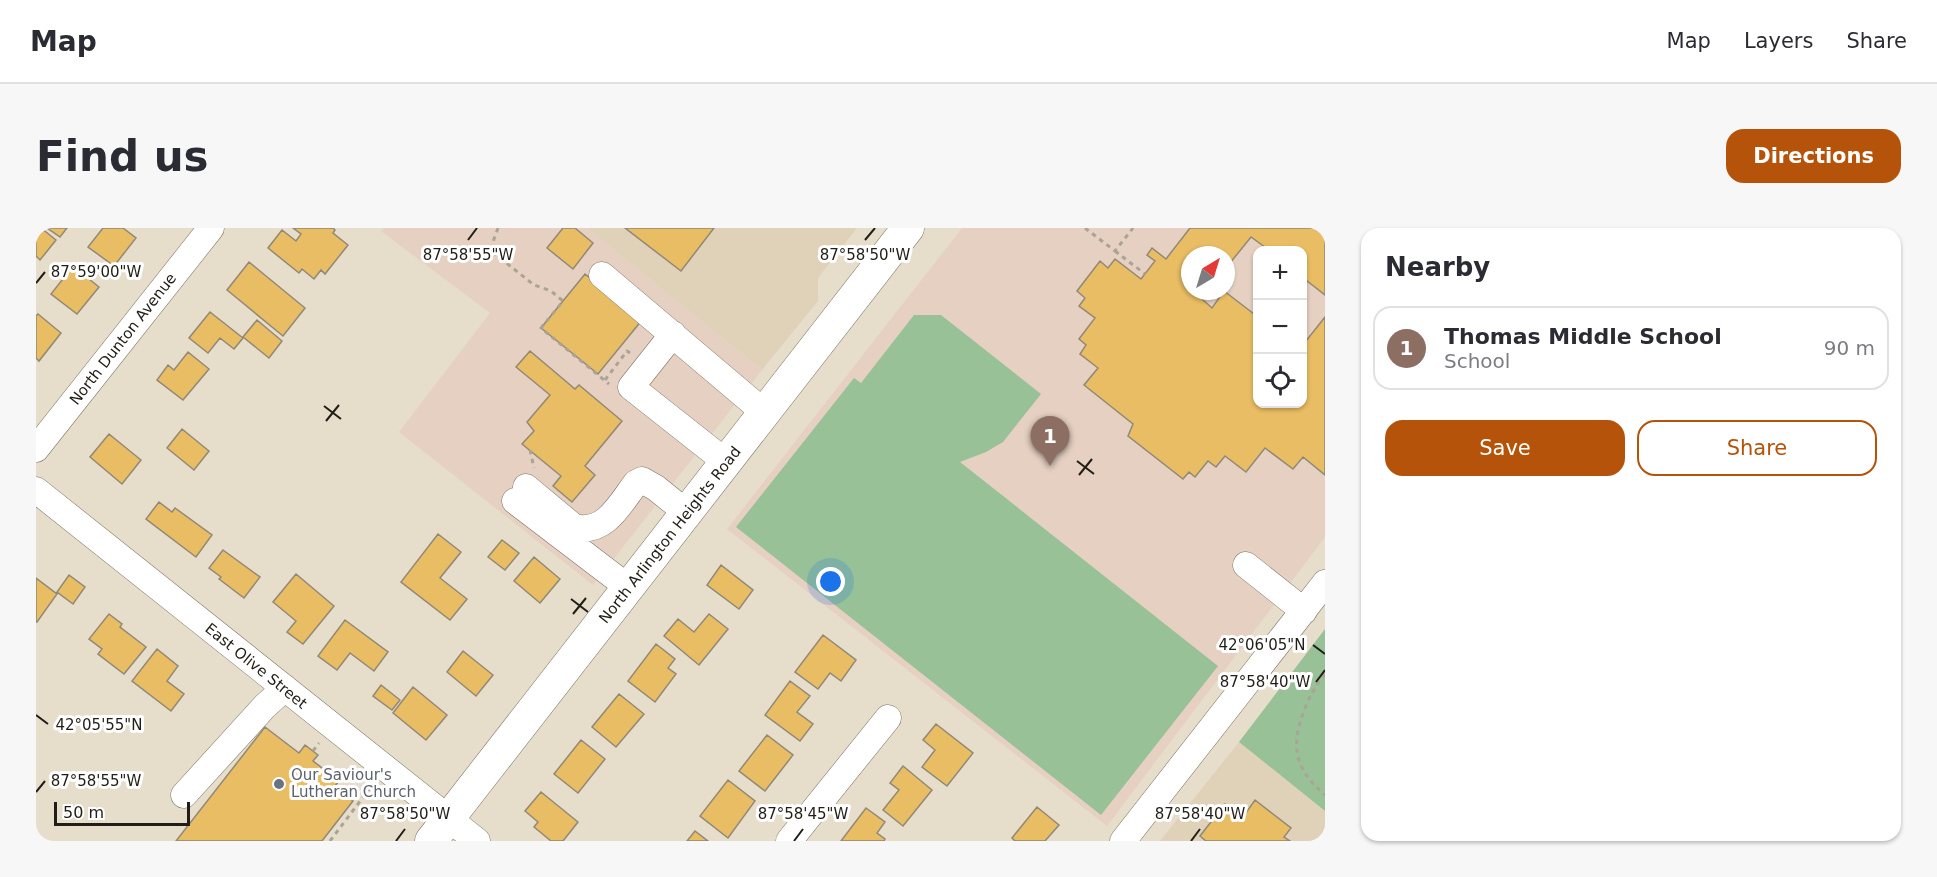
<!DOCTYPE html>
<html lang="en">
<head>
<meta charset="utf-8">
<style>
  body { margin:0; font-family:"DejaVu Sans",sans-serif; background:#f7f7f7; color:#2b2b33 }
  .controls { position:absolute; right:18px; top:18px; display:grid; overflow:hidden; border-radius:12px; box-shadow:0 2px 4px #0004 }
  .controls button { width:54px; height:54px; display:grid; place-items:center; padding:0; border:0; border-bottom:2px solid #e1e1e2; background:#fff; color:#2b2b33; font:30px sans-serif }
  .compass { position:absolute; left:1145px; top:18px; width:54px; height:54px; border-radius:50%; background:#fff; box-shadow:0 2px 4px #0004; rotate:38deg }
  .scale { position:absolute; left:18px; bottom:15px; width:136px; box-sizing:border-box; padding-left:6px; border:3px solid #211e17; border-top:0; font-size:16px; line-height:21px; white-space:nowrap; color:#211e17; -webkit-text-stroke:4px #fff; paint-order:stroke }
  .you { position:absolute; left:795px; top:354px; width:21px; height:21px; margin:-15px; border:4px solid #fff; border-radius:50%; background:#1a73e8; box-shadow:0 0 0 9px #1a73e833 }
  .badge { display:grid; place-items:center; width:39px; height:39px; border-radius:50%; background:#b45309; color:#fff; font-size:20px; font-weight:700 }
  .pin { position:absolute; translate:-50% -50px; filter:drop-shadow(0 2px 3px #0008) }
  .pin::after { content:''; position:absolute; top:32px; width:21px; height:18px; background:inherit; clip-path:polygon(0 0,100% 0,50% 100%) }
  .list { margin:0; padding:0; list-style:none }
  h2 { display:flex; justify-content:space-between; align-items:center; height:78px; margin:0; padding:0 24px; font-size:26px }
  h2 small { font-size:20px; font-weight:400; color:#7c7c81 }
  .list li { display:grid; grid-template-columns:39px 1fr auto; gap:18px; align-items:center; box-sizing:border-box; height:84px; margin:0 12px 12px; padding:0 12px; border:2px solid #e1e1e2; border-radius:18px }
  .list b { display:block; font-size:22px; white-space:nowrap }
  .list p { margin:0; font-size:20px; white-space:nowrap; color:#7c7c81 }
  .list em { font-size:20px; font-style:normal; color:#7c7c81 }
  .actions { display:flex; gap:12px; padding:18px 24px }
  .actions a { flex:1; padding:14px 0; border:2px solid #b45309; border-radius:18px; text-align:center; font-size:21px; color:#b45309 }
  .actions .main { background:#b45309; color:#fff }
  .icon { flex:none; width:33px; height:33px; fill:none; stroke:currentColor; stroke-width:2; stroke-linecap:round; stroke-linejoin:round }
  .map { position:relative; flex:none; width:1289px; height:613px; overflow:hidden; border-radius:18px }
  header { display:flex; align-items:center; gap:36px; box-sizing:border-box; height:84px; padding:0 30px; background:#fff; border-bottom:2px solid #e1e1e2 }
  header strong { font-size:28px }
  nav { display:flex; gap:33px; margin-inline-start:auto; font-size:21px }
  .intro { display:flex; align-items:center; justify-content:space-between; box-sizing:border-box; height:144px; padding:0 36px }
  h1 { margin:0; font-size:42px }
  .button { padding:15px 27px; border-radius:18px; background:#b45309; color:#fff; font-size:21px; font-weight:700 }
  main { display:flex; gap:36px; padding:0 36px }
  aside { flex:1; background:#fff; border-radius:18px; box-shadow:0 2px 4px #0004 }
  .map>svg:first-child { display:block }
  .built { fill:#e0d2b9 }
  .education { fill:#e5d0c2; fill-rule:evenodd }
  .green { fill:#98c197 }
  .building { fill:#e9bd63; stroke:#918877; stroke-width:1.5 }
  .lines { fill:none; stroke-linecap:round; stroke-linejoin:round }
  .minor-casing { stroke:#7c7362; stroke-width:27 }
  .major-casing { stroke:#7c7362; stroke-width:33 }
  .path { stroke:#aba395; stroke-width:3; stroke-dasharray:4.5 4.5; stroke-linecap:butt }
  .minor { stroke:#fff; stroke-width:26 }
  .major { stroke:#fff; stroke-width:32 }
  .ticks { fill:none; stroke:#211e17; stroke-width:2 }
  .worship-dot { fill:#6b7280; stroke:#fff; stroke-width:2 }
  .labels { text-anchor:middle; stroke-width:6; stroke-linejoin:round; paint-order:stroke }
  .street-label { font-size:15px; fill:#211e17; stroke:#fff }
  .worship-label { font-size:15px; fill:#5b616d; stroke:#fff; text-anchor:start }
  .ticks-label { font-size:15px; text-anchor:middle; fill:#211e17; stroke:#fff; stroke-width:6; stroke-linejoin:round; paint-order:stroke }
</style>
</head>
<body>
<header>
<strong>Map</strong>
<nav><a>Map</a><a>Layers</a><a>Share</a></nav>
</header>
<div class="intro"><h1>Find us</h1><a class="button">Directions</a></div>
<main>
<div class="map">
<svg width="1289" height="613" viewBox="0 0 1289 613">
  <rect width="100%" height="100%" fill="#e7ddcb"/>
  <path class="built" d="M551 0H821L782 50V73L726 142Z
    M1203 514 1289 583V613H1124Z"/>
  <path class="education" d="M348 0H551L726 142 557 357 363 204 454 85 345 3Z
    M926 0H1289V309L1071 598 691 301ZM1222 22H1266V176H1222ZM1154 27H1190V63H1154Z"/>
  <path class="green" d="M878 87H905L1005 166 967 214 950 224 924 234 1182 438 1065 587 700 299 818 150 825 155Z
    M1289 401V583L1203 514Z"/>
  <path class="building" d="M2 0H5L20 12 4 32 0 28V3Z
    M11 0H31L24 9Z
    M67 0H87L100 10 78 38 52 19Z
    M257 0H297L299 2 297 5 312 17 289 46 285 42 278 51 266 41 263 45 232 20 246 2 260 13 265 6Z
    M527 0H539L557 15 537 41 511 20Z
    M589 0H678L645 43Z
    M1154 0H1289V67L1266 49V22H1233L1215 9 1190 40V27H1154V63H1172L1166 71 1176 80 1188 63 1222 89V176H1266V118L1289 89V247L1267 229 1257 241 1229 220 1210 244 1189 228 1180 239 1172 233 1159 249 1153 244 1147 251 1092 208 1097 196 1048 157 1062 140 1044 126 1050 117 1043 111 1059 90 1043 78 1049 70 1041 63 1064 33 1072 40 1079 31 1105 51 1119 33 1111 27 1116 20 1130 31Z
    M213 34 269 80 247 108 191 62Z
    M37 38 63 59 41 86 15 66Z
    M549 46 606 92 562 146 505 100Z
    M174 84 207 110 198 121 184 110 172 125 153 110Z
    M2 86 25 105 3 133 0 130V88Z
    M221 92 246 113 233 130 207 109Z
    M494 123 539 161 543 157 586 193 549 238 559 247 536 274 517 258 525 248 486 216 498 203 491 194 514 167 480 139Z
    M152 124 173 141 147 172 121 152 132 137 138 142Z
    M146 201 173 223 158 242 131 220Z
    M73 206 105 232 86 256 54 229Z
    M123 274 136 284 139 280 176 307 160 329 110 291Z
    M402 306 425 324 404 350 431 371 414 392 365 354Z
    M466 312 483 325 469 342 452 329Z
    M187 322 224 349 208 370 183 351 185 349 173 340Z
    M498 329 524 351 504 375 478 353Z
    M685 337 717 362 703 381 671 357Z
    M260 346 298 378 267 416 251 404 260 393 237 374Z
    M33 347 49 359 37 376 21 364Z
    M0 350 21 366 1 394H0Z
    M73 386 86 396 84 399 110 419 88 446 62 426 66 421 53 411Z
    M673 386 692 401 663 437 628 408 642 391 658 404Z
    M309 392 352 424 338 443 314 425 301 442 282 428Z
    M787 407 820 432 805 453 794 445 782 461 759 444Z
    M620 416 639 431 632 440 640 446 619 474 592 453Z
    M121 421 142 438 131 453 148 466 135 483 96 453Z
    M427 423 457 447 440 468 411 444Z
    M754 453 774 468 761 484 777 496 764 513 729 487Z
    M345 457 364 472 356 482 337 468Z
    M377 459 411 487 390 512 357 485Z
    M583 466 608 486 580 519 556 499Z
    M900 496 937 525 911 558 886 539 899 522 887 512Z
    M229 499 263 525 269 517 282 527 277 533 303 553 299 558 317 573 286 613H140Z
    M731 507 757 527 729 563 703 543Z
    M545 512 569 531 542 565 518 546Z
    M867 538 896 562 867 598 847 582 863 562 854 555Z
    M692 552 719 573 692 610 664 588Z
    M505 564 542 594 527 613H515L498 599 502 594 489 583Z
    M1219 572 1255 600 1248 609 1254 613H1170L1164 608 1189 576 1207 589Z
    M1001 579 1023 597 1009 613H979L976 610Z
    M830 580 849 594 841 605 849 611 848 613H805Z
    M659 603 672 613H651Z"/>
  <g class="lines">
    <defs>
      <path id="minor" d="M566 47 729 185
        M637 106 595 159 690 234
        M0 221 175 0
        M490 259 538 299C569 307 584 276 600 255L606 252 620 260 651 285
        M0 262 441 613
        M479 273 593 360
        M1210 337 1268 383
        M148 567 229 478 249 460
        M753 613 852 490
        M1087 613 1289 355"/>
      <path id="major" d="M395 613 872 0"/>
    </defs>
    <use href="#minor" class="minor-casing"/>
    <use href="#major" class="major-casing"/>
    <path class="path" d="M462 0 454 22 498 57 515 63 527 73 505 100 573 156
      M1049 0 1079 23 1097 0
      M1079 23 1109 46
      M569 152 591 123 594 125
      M494 222 498 240
      M1289 446C1280 457 1273 469 1268 483 1254 519 1259 541 1289 567
      M277 523 283 515
      M294 613 337 556"/>
    <use href="#minor" class="minor"/>
    <use href="#major" class="major"/>
  </g>
  <path class="ticks" d="M432 12 441 0M829 12 839 0M0 55 9 44M288 178 305 191M290 193 303 177M1041 233 1058 246M1043 247 1056 231M535 371 552 384M537 386 550 370M1277 417 1289 426M1280 454 1289 442M0 487 12 496M0 564 9 553M360 613 369 601M758 613 767 601M1155 613 1164 601"/>
  <circle class="worship-dot" cx="243" cy="556" r="6"/>
  <g class="labels">
    <g class="street-label">
      <text transform="translate(87 111) rotate(-52)" y="5">North Dunton Avenue</text>
      <text transform="translate(634 307) rotate(-52)" y="5">North Arlington Heights Road</text>
      <text transform="translate(220 438) rotate(39)" y="5">East Olive Street</text>
    </g>
    <g class="worship-label">
      <text x="255" y="552">Our Saviour's<tspan x="255" dy="17">Lutheran Church</tspan></text>
    </g>
  </g>
  <g class="ticks-label">
    <text x="432" y="32">87°58'55"W</text>
    <text x="829" y="32">87°58'50"W</text>
    <text x="60" y="49">87°59'00"W</text>
    <text x="1226" y="422">42°06'05"N</text>
    <text x="1229" y="459">87°58'40"W</text>
    <text x="63" y="502">42°05'55"N</text>
    <text x="60" y="558">87°58'55"W</text>
    <text x="369" y="591">87°58'50"W</text>
    <text x="767" y="591">87°58'45"W</text>
    <text x="1164" y="591">87°58'40"W</text>
  </g>
</svg>
<div class="controls">
<button>+</button>
<button>−</button>
<button><svg class="icon" aria-label="locate" viewBox="0 0 24 24"><circle cx="12" cy="12" r="6"/><path d="M12 2v4M12 18v4M2 12h4M18 12h4"/></svg></button>
</div>
<svg class="compass" viewBox="-18 -18 36 36"><path d="M0-13l5 13h-10z" fill="#e53935"/><path d="M0 13l5-13h-10z" fill="#7c7c81"/></svg>
<div class="scale">50 m</div>
<div class="you"></div>
<div class="pin badge" style="left:1014px;top:238px;background:#8d6e63">1</div>
</div>
<aside>
<h2>Nearby<small></small></h2>
<ul class="list">
<li><span class="badge" style="background:#8d6e63">1</span><div><b>Thomas Middle School</b><p>School</p></div><em>90 m</em></li>
</ul>
<div class="actions"><a class="main">Save</a><a>Share</a></div>
</aside>
</main>
</body>
</html>
